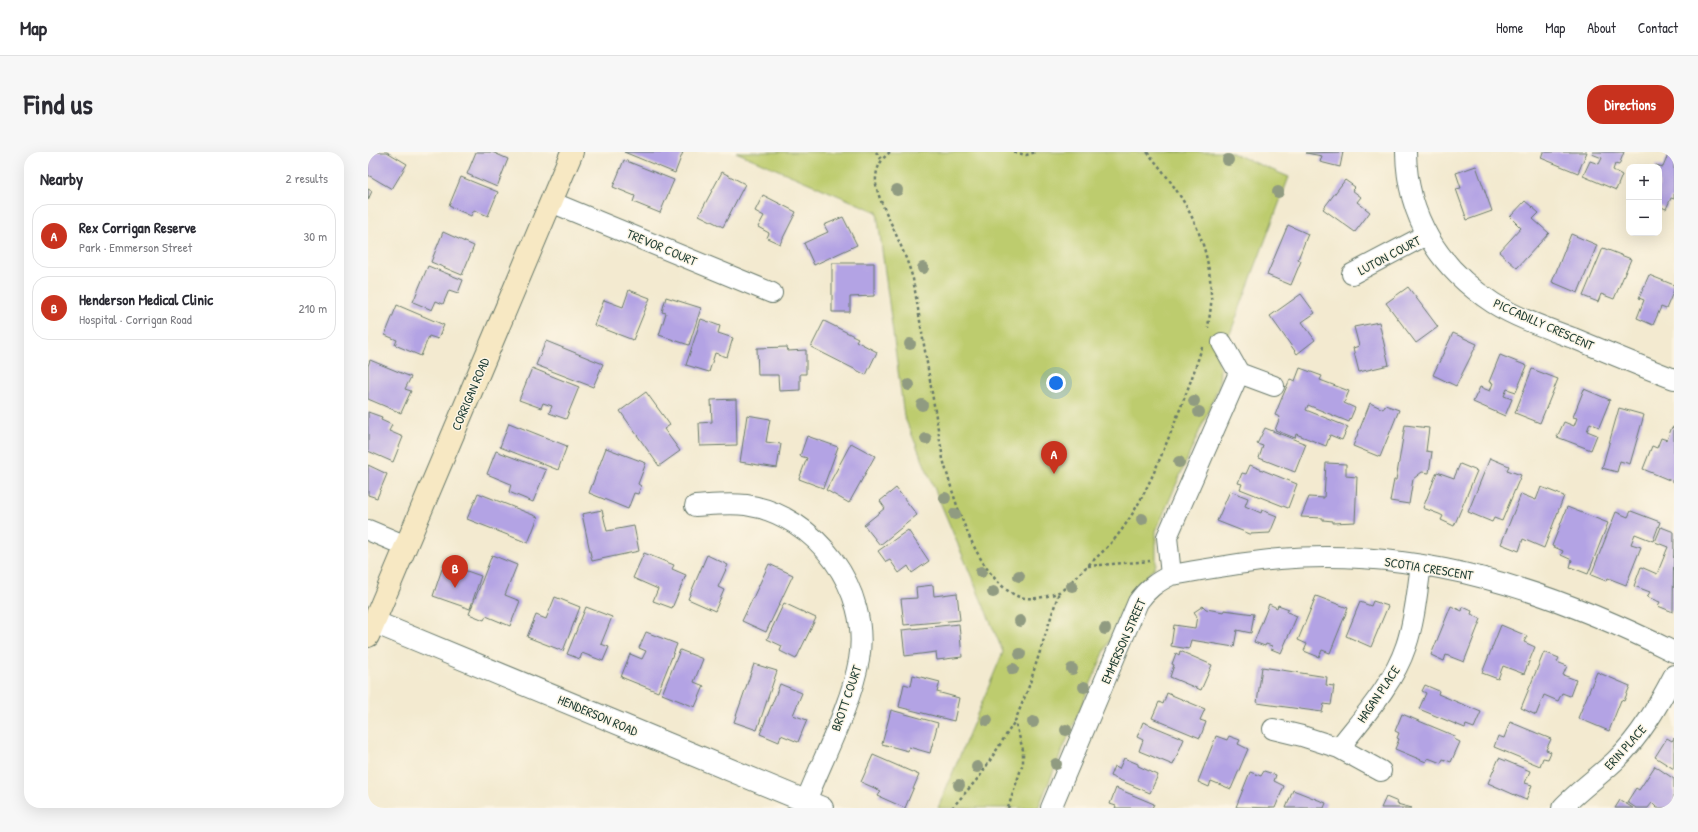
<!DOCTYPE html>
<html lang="en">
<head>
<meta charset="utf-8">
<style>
  body { margin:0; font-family:"Patrick Hand",sans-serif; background:#f7f7f7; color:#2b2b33 }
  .controls { position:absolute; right:12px; top:12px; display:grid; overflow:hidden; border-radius:8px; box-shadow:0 4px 16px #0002 }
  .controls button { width:36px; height:36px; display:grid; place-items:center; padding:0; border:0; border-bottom:1px solid #e1e1e2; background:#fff; color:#2b2b33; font:20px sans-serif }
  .you { position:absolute; left:688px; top:231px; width:14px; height:14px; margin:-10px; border:3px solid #fff; border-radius:50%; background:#1a73e8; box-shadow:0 0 0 6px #1a73e833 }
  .badge { display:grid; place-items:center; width:26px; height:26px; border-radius:50%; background:#c8321e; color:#fff; font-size:13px; font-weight:700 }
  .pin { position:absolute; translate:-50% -33px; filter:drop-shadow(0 1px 2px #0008) }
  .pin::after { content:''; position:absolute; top:21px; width:14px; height:12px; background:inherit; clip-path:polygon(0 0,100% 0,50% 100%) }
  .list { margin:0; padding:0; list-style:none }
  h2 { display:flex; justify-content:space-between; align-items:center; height:52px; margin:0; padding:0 16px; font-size:17px }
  h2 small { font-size:13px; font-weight:400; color:#7c7c81 }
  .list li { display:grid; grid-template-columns:26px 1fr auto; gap:12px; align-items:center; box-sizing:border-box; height:64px; margin:0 8px 8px; padding:0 8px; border:1px solid #e1e1e2; border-radius:16px }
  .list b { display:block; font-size:15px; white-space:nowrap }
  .list p { margin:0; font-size:13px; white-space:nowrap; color:#7c7c81 }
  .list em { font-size:13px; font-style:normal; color:#7c7c81 }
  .map { position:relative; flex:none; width:1306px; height:656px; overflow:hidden; border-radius:16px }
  header { display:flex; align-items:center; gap:24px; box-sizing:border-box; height:56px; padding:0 20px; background:#fff; border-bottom:1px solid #e1e1e2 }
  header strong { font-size:19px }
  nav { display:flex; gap:22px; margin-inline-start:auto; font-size:14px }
  .intro { display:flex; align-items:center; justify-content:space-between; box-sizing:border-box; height:96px; padding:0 24px }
  h1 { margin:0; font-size:28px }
  .button { padding:10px 18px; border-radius:16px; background:#c8321e; color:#fff; font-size:14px; font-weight:700 }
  main { display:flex; gap:24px; padding:0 24px }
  aside { flex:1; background:#fff; border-radius:16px; box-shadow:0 4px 16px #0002 }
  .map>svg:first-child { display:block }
  .green { fill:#bdcc6e; stroke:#6e8451 }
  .building { fill:#b3a3e4 }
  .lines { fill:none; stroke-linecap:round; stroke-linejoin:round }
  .minor-casing { stroke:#697a6b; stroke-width:22 }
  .tertiary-casing { stroke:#697a6b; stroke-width:24 }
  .secondary-casing { stroke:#697a6b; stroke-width:24 }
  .path { stroke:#697a6b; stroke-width:2.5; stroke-dasharray:3 3; stroke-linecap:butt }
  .minor { stroke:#fff; stroke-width:20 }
  .tertiary { stroke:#fff; stroke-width:22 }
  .secondary { stroke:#f7e8c3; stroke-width:22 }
  .tree { fill:#909b81 }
  .labels { text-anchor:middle; stroke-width:3; stroke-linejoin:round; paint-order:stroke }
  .street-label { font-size:13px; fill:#1f3d34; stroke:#fcf5e5 }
</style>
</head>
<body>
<header>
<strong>Map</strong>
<nav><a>Home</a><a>Map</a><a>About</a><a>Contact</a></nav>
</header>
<div class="intro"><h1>Find us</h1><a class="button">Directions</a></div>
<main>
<aside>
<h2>Nearby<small>2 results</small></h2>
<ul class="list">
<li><span class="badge">A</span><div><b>Rex Corrigan Reserve</b><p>Park · Emmerson Street</p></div><em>30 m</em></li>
<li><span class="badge">B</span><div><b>Henderson Medical Clinic</b><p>Hospital · Corrigan Road</p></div><em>210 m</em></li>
</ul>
</aside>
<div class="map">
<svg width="1306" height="656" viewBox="0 0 1306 656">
  <rect width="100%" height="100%" fill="#fcf5e5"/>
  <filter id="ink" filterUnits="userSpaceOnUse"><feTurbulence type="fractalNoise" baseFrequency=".025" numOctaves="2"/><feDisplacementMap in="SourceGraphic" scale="8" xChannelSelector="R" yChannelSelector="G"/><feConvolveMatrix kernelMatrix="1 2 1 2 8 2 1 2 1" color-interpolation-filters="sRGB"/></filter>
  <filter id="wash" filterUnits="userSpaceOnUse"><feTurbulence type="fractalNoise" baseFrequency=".012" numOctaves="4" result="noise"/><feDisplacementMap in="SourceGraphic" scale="16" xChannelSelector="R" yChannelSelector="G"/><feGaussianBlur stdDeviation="0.9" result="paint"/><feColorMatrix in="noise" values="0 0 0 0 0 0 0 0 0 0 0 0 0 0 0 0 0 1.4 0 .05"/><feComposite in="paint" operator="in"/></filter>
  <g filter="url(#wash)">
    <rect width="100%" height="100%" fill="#f3ead0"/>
    <path class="green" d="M368 0H862L921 25 862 182 847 197 852 215 851 234 788 379V412L786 417 769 432 760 444 670 656H570L635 500 536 264 509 60Z"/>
    <g id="blocks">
      <path class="building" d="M0 0H19L39 12 24 37 0 23Z
        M108 0H124L140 7 129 35 99 22Z
        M256 0H315L307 21Z
        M975 0 972 15 952 10 954 4 938 1Z
        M1175 0H1219L1210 21 1173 6Z
        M1225 0H1256L1251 13 1247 12 1245 18 1254 23 1248 38 1215 24 1222 9 1231 12 1234 6 1224 2Z
        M1300 3 1306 5V47L1303 46 1298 57 1291 54V15H1287L1288 13 1295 15Z
        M256 8 306 28 292 61 265 50 267 44 245 35Z
        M1108 14 1124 59 1099 68 1088 37 1093 36 1088 21Z
        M354 20 377 32 355 75 331 63Z
        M93 25 130 40 120 64 106 58 103 64 81 54Z
        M977 28 987 35 984 38 993 45 989 50 1002 60 987 80 955 57Z
        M0 37 4 39 0 48Z
        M395 43 428 60 412 92 399 86 401 81 390 75 396 64 387 59Z
        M1157 49 1171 61 1165 67 1181 81 1149 116 1131 100 1153 76 1142 65Z
        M475 65 489 93 446 113 436 91 460 80 456 73Z
        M920 73 940 82 930 107 933 109 923 133 899 123Z
        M75 80 106 94 94 123 63 110Z
        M1203 82 1229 93 1210 141 1184 130Z
        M1235 96 1263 107 1246 147 1233 142 1230 150 1215 144Z
        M464 111H506V144L482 145V160H464Z
        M60 114 95 128 90 141 81 138 75 152 68 149 64 158 45 150Z
        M1281 123 1306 133V138L1298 157 1293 155 1285 173 1269 166 1276 148 1271 146Z
        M1040 135 1070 175 1048 191 1018 151Z
        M261 138 282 146 265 188 226 173 236 148 255 155Z
        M933 142 947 161 934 170 947 188 929 202 902 164Z
        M298 145 333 156 321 193 291 183 298 161 294 160Z
        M29 153 76 173 70 187 61 184 53 204 27 193 29 188 17 183Z
        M333 167 352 174 350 181 365 186 359 205 347 201 341 220 318 213Z
        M456 169 490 186 488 189 509 200 498 223 443 195Z
        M1011 170 1021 213 991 220 985 196 991 194 986 175Z
        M1085 181 1109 192 1088 234 1065 223Z
        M178 189 235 212 225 235 168 213Z
        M419 195 420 199 438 198V222H432V238L411 239 410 223H390L389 196Z
        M1132 203 1159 214 1148 240 1139 237 1136 244 1144 247 1137 264 1105 250 1112 235 1122 239 1125 231 1121 230Z
        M2 208 43 225 37 237 43 239 33 261 0 247V214Z
        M164 216 211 235 198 267 181 261 184 254 175 251 173 256 151 248Z
        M932 216 954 224 952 228 981 239 976 251 987 256 981 270 940 253 938 258 980 275 974 288 962 283 958 294 928 282 927 286 907 278 912 265 907 263 913 248 922 227 927 229Z
        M1164 217 1190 227 1172 271 1147 261Z
        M1216 237 1242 248 1231 275 1222 271 1219 279 1229 283 1223 298 1189 285 1196 270 1206 274 1209 266 1205 265Z
        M278 240 302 273 296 277 312 299 291 314 252 259Z
        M368 247 369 293 332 294 331 271 344 270 343 248Z
        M1002 251 1015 257 1017 253 1031 258 1012 305 985 294Z
        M1251 256 1276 263 1262 312 1252 309 1249 320 1234 316Z
        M0 260 14 265 13 268 24 273 21 279 35 285 25 310 0 299Z
        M379 263 402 267 398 290 413 292 409 316 372 310Z
        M141 271 199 294 190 318 132 295Z
        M1037 273 1061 276 1058 299 1064 300 1061 321 1054 320 1045 327 1041 352 1022 349 1026 328H1028Z
        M1304 275 1306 276V330L1275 317 1284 294 1289 296 1293 286 1299 288Z
        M897 276 938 292 927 320 891 306 895 294 889 292Z
        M439 284 470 295 455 336 431 327 439 306 432 304Z
        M483 291 507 304 481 351 458 338Z
        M238 296 278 311 270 332 273 334 270 342 266 341 260 357 221 341Z
        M128 299 178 318 165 350 141 340 143 332 119 322Z
        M1122 306 1141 314 1139 318 1153 323 1134 369 1126 366 1124 370 1100 360Z
        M958 311 978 312V324L989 325 987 370 965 371V369L955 368V366L933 365 941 345 956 346Z
        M1092 312 1109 319 1086 374 1073 368 1075 364 1071 362 1055 356 1069 320 1086 326Z
        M0 313 19 322 9 346 0 343Z
        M882 313 929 332 920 356 872 337 874 332 870 331 874 321 878 322Z
        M1173 335 1196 344 1176 396 1155 387 1151 399 1133 392 1153 342 1168 348Z
        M528 336 549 363 512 393 496 373 517 356 512 349Z
        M862 339 880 346 877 354 893 361 894 358 909 364 902 381 882 382 849 369Z
        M110 341 170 365 160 391 99 367Z
        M1199 355 1240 371 1220 422 1202 415 1204 408 1193 403 1195 399 1184 394Z
        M234 358 239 379 266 374 271 399 224 409 214 362Z
        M1263 359 1292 370 1285 389 1267 382 1263 392 1273 395 1258 433 1240 426 1238 429 1223 423 1248 360 1260 365Z
        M1293 375 1306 380 1305 460 1290 454 1292 450 1279 445 1282 440 1266 434 1273 415 1289 422 1300 395 1287 390Z
        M540 378 561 409 544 421 540 414 531 421 522 408 518 410 510 399Z
        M276 401 306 413 304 417 318 423 304 456 285 449 290 437 265 426Z
        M124 403 149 413 137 443 152 449 142 474 118 464 116 468 101 462Z
        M339 403 360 413 350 435 356 438 347 459 320 447Z
        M76 411 113 424 102 457 65 444Z
        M401 412 425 423 398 480 374 469Z
        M565 433 566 444 589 441 592 468 536 473 533 447 549 446 548 435Z
        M948 444 980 456 962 501 954 498 951 505 936 499 939 492 930 488Z
        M187 445 212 455 195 499 159 485 168 463 178 467Z
        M1005 449 1020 454 1003 495 978 484 992 450 1003 454Z
        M416 451 448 466 428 507 412 499 414 494 399 487Z
        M901 452 909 456 910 453 921 457 919 460 929 464 913 501 903 497 904 494 898 492 897 494 886 490Z
        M835 454 838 457 856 460V458L886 462 883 481 869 478 866 495 823 488 821 497 803 494 806 473 827 476 829 464 826 460Z
        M1083 454 1094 459 1095 455 1104 459 1103 462 1113 467 1096 510 1078 503 1076 509 1063 503Z
        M218 455 244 465 233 492 241 495 235 509 214 501 212 507 199 502Z
        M591 472 594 505 569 508 568 500 537 504 534 478Z
        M1133 473 1159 484 1156 490 1167 495 1156 522 1135 514 1130 527 1114 521Z
        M278 480 309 492 290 540 253 525 262 502 274 507 278 499 271 496Z
        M312 498 335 507 326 530 336 534 327 555 294 542Z
        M812 499 844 513 833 538 802 525 806 513 804 512 808 501 811 503Z
        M1176 500 1191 506 1189 510 1199 514 1195 523 1208 528 1202 544 1194 541 1190 549 1176 543 1168 563 1153 556Z
        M386 512 409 519 389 578 366 570Z
        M894 515 959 525 958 533 966 534 963 553 956 552 954 560 889 551Z
        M1229 520 1262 534 1256 549 1253 548 1241 579 1210 566Z
        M545 523 572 530 569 540 591 546 586 569 531 555 536 532 543 534Z
        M412 532 434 541 425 563 439 568 430 590 413 583 411 590 392 582Z
        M1057 533 1071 539 1070 542 1113 560 1106 576 1098 573 1097 576 1051 557 1058 541 1054 539Z
        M799 541 837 557 832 568 838 570 832 586 784 566 791 550 795 552Z
        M523 558 570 571 562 601 541 595 540 599 514 592Z
        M1034 562 1087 584 1086 587 1092 590 1083 610 1075 607 1073 611 1060 606 1058 610 1027 597 1031 587 1029 586 1031 581 1027 579Z
        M775 570 816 587 805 613 771 599 775 588 769 585Z
        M1142 570 1183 587 1178 598 1183 600 1180 607 1175 606 1172 614 1126 595 1130 584 1136 586Z
        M848 584 859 588 861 584 872 588 870 592 880 597 863 637 843 629 841 635 830 630Z
        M1299 586 1304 589 1306 586V617L1287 605Z
        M505 603 551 623 537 656 510 644 513 639 493 630Z
        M756 606 770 612V614L790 623 782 641 742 624 746 614 751 617Z
        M1131 606 1162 619 1157 631 1164 633 1158 648 1120 631Z
        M1287 614 1306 627V656H1289L1284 651 1280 656H1268L1259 650 1268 636 1271 638Z
        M896 619 908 623 906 629 916 634 907 656 868 655 882 620 893 624Z
        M748 636 786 652 784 656H747L748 654 742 652Z
        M925 638 958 651 956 656H918Z
        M1018 645 1030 650 1029 652 1044 656H1013Z
        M1252 648 1265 656H1247Z"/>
    </g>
  </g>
  <g filter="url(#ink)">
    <use href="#blocks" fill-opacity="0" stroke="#697a6b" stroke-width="1"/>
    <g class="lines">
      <defs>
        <path id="minor" d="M1038 0C1039 65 1071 116 1125 151 1149 166 1178 176 1205 186 1239 200 1272 214 1306 227
          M183 50 404 141
          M984 122 1058 83
          M871 221 906 234
          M327 354C344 353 361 351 378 353 448 363 503 438 491 508 483 553 455 606 438 649
          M0 378 38 394
          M803 423 799 385 871 221 854 191
          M905 577 934 584 971 596 1013 619
          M971 596C995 565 1025 533 1038 494 1047 468 1049 440 1053 413
          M683 656 770 450C779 437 789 430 803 423 839 417 875 410 911 407 1052 395 1182 438 1306 500
          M1194 656C1210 639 1230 625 1247 609 1272 585 1290 554 1306 523"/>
        <path id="tertiary" d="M6 470 454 656"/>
        <path id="secondary" d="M0 484 204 0"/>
      </defs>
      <use href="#minor" class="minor-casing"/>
      <use href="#tertiary" class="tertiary-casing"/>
      <use href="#secondary" class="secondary-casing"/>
      <path class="path" d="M508 0 513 7
        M522 0C512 8 507 18 508 32 510 45 517 58 522 69 531 89 539 107 545 127L575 307C586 347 608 425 649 444 660 449 680 445 691 440 698 437 705 427 711 422 724 409 738 398 749 384 772 355 787 319 801 285 813 255 825 225 834 195
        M646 0 658 3 668 0
        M779 0C815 42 842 85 843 143 844 154 841 165 840 176
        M720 414 782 409
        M584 656 612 624 647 569
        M640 656 655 611V598L647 569 660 537 691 440"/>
      <use href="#minor" class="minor"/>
      <use href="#tertiary" class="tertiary"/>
      <use href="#secondary" class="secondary"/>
    </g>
    <g class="tree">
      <circle cx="860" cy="8" r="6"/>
      <circle cx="529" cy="38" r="6"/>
      <circle cx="910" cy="40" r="6"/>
      <circle cx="555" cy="116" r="6"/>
      <circle cx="542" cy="192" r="6"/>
      <circle cx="541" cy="233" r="6"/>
      <circle cx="826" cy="249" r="6"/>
      <circle cx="554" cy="253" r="6"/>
      <circle cx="831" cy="260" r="6"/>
      <circle cx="558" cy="287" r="6"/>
      <circle cx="811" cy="310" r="6"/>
      <circle cx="577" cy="346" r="6"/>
      <circle cx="587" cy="362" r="6"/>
      <circle cx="774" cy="367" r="6"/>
      <circle cx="613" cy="420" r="6"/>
      <circle cx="651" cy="424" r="6"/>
      <circle cx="704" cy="434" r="6"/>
      <circle cx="625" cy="440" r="6"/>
      <circle cx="652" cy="469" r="6"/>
      <circle cx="737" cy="477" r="6"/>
      <circle cx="652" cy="502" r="6"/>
      <circle cx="645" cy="517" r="6"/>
      <circle cx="704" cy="517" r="6"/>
      <circle cx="716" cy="535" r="6"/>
      <circle cx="619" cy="568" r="6"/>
      <circle cx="665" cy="570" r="6"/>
      <circle cx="698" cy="578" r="6"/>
      <circle cx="688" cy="612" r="6"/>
      <circle cx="609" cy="615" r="6"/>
      <circle cx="591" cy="633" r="6"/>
    </g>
  </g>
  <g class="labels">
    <g class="street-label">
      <text transform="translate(294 95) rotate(23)" y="5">TREVOR COURT</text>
      <text transform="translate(1021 103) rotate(-28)" y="5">LUTON COURT</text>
      <text transform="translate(1176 172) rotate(24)" y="5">PICCADILLY CRESCENT</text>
      <text transform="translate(102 242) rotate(-67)" y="5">CORRIGAN ROAD</text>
      <text transform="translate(1061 416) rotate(9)" y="5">SCOTIA CRESCENT</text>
      <text transform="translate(755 489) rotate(-66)" y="5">EMMERSON STREET</text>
      <text transform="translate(1010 542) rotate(-56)" y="5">HAGAN PLACE</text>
      <text transform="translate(478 546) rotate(-71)" y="5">BROTT COURT</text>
      <text transform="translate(230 563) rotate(23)" y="5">HENDERSON ROAD</text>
      <text transform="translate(1257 595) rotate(-48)" y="5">ERIN PLACE</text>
    </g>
  </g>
</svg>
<div class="controls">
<button>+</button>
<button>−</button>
</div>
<div class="you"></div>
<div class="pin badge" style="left:686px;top:322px">A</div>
<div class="pin badge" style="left:87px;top:436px">B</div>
</div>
</main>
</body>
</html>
